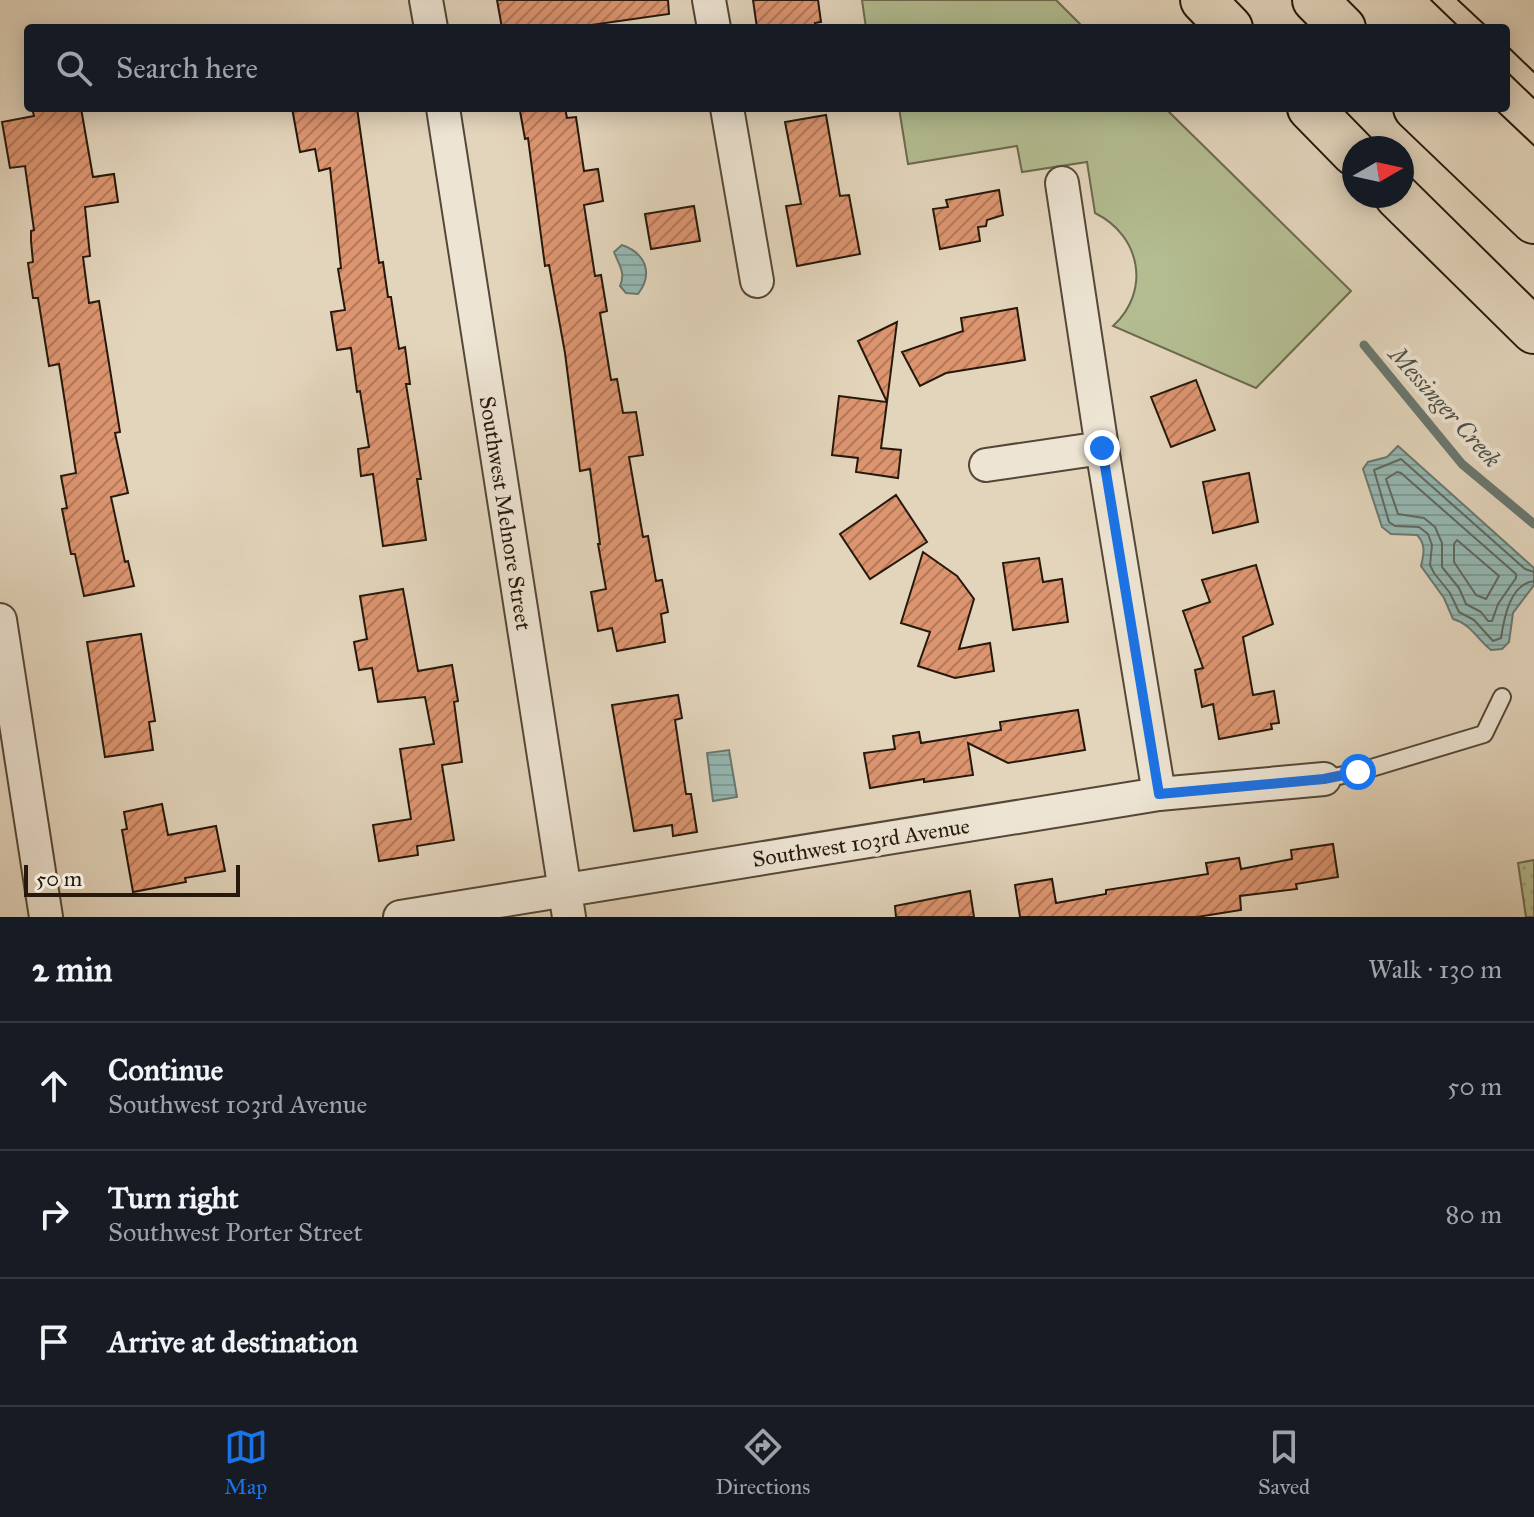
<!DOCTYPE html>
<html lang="en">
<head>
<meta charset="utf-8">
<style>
  body { margin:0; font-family:"IM FELL Great Primer",serif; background:#242831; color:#f1f3f6 }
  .compass { position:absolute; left:1342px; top:136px; width:72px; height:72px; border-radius:50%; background:#171b24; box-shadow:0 4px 20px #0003; rotate:81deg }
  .scale { position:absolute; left:24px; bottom:20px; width:216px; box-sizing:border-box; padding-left:8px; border:4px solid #26180b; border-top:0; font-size:22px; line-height:28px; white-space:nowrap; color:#26180b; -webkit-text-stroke:6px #ede4d3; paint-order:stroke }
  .stop { position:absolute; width:24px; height:24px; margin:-18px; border:6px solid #1a73e8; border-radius:50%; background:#fff }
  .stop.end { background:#1a73e8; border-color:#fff; box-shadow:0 2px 8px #0008 }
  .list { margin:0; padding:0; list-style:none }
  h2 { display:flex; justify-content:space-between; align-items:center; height:104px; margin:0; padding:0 32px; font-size:34px }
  h2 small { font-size:26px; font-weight:400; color:#9ea1a6 }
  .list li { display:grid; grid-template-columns:52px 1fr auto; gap:24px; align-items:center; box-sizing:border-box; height:128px; padding:0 32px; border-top:2px solid #363941 }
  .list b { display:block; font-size:30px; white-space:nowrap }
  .list p { margin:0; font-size:26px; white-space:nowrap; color:#9ea1a6 }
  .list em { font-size:26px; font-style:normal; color:#9ea1a6 }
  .icon { flex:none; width:44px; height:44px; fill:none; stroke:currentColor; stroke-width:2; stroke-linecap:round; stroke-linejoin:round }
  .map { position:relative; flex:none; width:1534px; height:917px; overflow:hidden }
  .search { position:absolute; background:#171b24; box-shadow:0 4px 20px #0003; left:24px; right:24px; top:24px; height:88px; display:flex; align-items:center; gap:20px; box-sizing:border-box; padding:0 28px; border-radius:8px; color:#9ea1a6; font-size:30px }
  .sheet { height:488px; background:#171b24 }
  nav { display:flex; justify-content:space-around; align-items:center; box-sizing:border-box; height:112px; border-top:2px solid #363941; background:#171b24; font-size:22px; color:#9ea1a6 }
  nav a { display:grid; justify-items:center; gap:4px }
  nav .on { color:#1a73e8 }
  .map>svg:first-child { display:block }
  .grass { fill:#b3bd91; stroke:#6c6a4e; stroke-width:2 }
  .park { fill:url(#park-dots); stroke:#6c6a4e; stroke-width:2 }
  .water { fill:url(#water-rules); stroke:#697870; stroke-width:2 }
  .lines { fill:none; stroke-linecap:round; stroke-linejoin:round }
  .shore { stroke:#5e685f; stroke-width:2 }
  .stream { stroke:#697870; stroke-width:9 }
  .building { fill:url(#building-hatch); stroke:#26180b; stroke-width:2 }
  .lane-casing { stroke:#554737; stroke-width:20 }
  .street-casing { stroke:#554737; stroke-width:36 }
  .highway-casing { stroke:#26180b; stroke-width:48 }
  .lane { stroke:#ede4d3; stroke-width:16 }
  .street { stroke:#ede4d3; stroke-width:32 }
  .highway { stroke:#e3d5bc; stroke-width:44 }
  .tram { stroke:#26180b; stroke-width:2 }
  .route { stroke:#1a73e8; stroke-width:10 }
  .labels { text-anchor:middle; stroke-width:8; stroke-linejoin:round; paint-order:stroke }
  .street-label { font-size:22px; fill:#26180b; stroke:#ede4d3 }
  .water-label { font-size:24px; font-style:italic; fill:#4d5046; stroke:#ede4d3 }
</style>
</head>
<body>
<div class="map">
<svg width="1534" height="917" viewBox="0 0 1534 917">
  <defs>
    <pattern id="park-dots" width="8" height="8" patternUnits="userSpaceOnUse" patternTransform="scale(2)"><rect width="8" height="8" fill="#b3bd91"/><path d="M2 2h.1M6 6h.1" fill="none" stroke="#9aa27c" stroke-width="1.8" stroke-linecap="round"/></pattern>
    <pattern id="water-rules" width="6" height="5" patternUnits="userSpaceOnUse" patternTransform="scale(2)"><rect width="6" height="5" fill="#95b8b3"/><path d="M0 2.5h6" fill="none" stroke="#809d99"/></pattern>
    <pattern id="building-hatch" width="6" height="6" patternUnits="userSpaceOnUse" patternTransform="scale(2)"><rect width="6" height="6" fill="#dd9570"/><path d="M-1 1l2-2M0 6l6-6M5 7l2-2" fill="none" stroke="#b3795a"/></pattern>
  </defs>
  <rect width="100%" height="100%" fill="#e3d5bc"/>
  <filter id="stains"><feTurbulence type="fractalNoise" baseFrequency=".0025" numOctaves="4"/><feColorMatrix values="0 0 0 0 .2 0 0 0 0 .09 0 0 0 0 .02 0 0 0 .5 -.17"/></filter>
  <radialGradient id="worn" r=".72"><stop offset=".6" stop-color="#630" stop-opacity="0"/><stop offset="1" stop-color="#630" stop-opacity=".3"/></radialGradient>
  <path class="grass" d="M862 0H1056L1084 28H866Z
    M899 108H1165L1351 291 1256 388 1113 326C1151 291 1141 236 1095 213L1087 162 1022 172 1017 146 908 164Z"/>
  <path class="park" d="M1534 860V917H1526L1518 863Z"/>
  <path class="water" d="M622 245C645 253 654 273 638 294L626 293 620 286C626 273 619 265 614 252Z
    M1398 446 1534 568V585L1513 613 1509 642 1502 649 1491 650C1477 639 1471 624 1453 619L1444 598 1421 566C1424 554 1426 544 1417 535L1391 534 1382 527 1363 469 1368 462 1387 457Z
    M729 750 737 797 713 801 707 753Z"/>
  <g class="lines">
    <path class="shore" d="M1397 472 1401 473 1516 574V578L1498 604 1492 621H1488L1481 612 1466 604 1459 588 1442 567V543L1435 527 1424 518 1398 514 1386 479Z
      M1457 540 1499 576 1486 599 1476 595 1454 562V544Z
      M1534 572 1525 569 1401 459 1374 470 1389 522 1395 526 1419 527 1428 534 1432 545 1430 565 1434 573 1450 593 1459 612 1474 620 1493 641 1501 638C1504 618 1510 584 1534 581"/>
    <path class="stream" d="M1364 345 1462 464 1534 524"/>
  </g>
  <path class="building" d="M497 0H668L669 14 591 25 592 28H502Z
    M753 0H818L821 22 815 23 816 28H757Z
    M32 108H81L93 177 114 174 118 202 85 207 90 256 83 257 89 303 99 301 120 432 115 433 128 493 111 497 125 562 128 561 134 586 84 596 75 554H71L62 509 67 508 61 476 76 473 59 364 49 366 38 298H33L28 263 33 262 31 241V231L34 230 25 166 10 168 2 122 34 116Z
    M292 108H357L379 263 383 262 388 297H391L399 349 405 347 410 384H406L421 479H417L426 540 383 546 373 474 361 476 358 449 369 447 360 391 357 392 351 348 337 350 331 312 345 310 338 269 341 268 330 168 319 171 315 149 300 152Z
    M537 108H565L567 118 576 117 584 171 598 169 603 201 584 205 595 276 601 275 607 311 600 313 611 380 617 379 623 413 636 412 643 455 629 457 643 537 648 536 656 581 662 580 668 612 661 614 665 642 617 651 612 628 598 631 591 592 606 589 598 544H600L590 469 580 471 565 353 549 265 545 266 528 138 525 139 520 111Z
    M826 115 840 196 849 195 860 254 797 266 786 206 801 204 785 122Z
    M999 190 1003 215 987 220 986 226 978 227 980 241 940 249 933 209 948 207 946 200Z
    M694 206 700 241 651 249 645 214Z
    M1017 308 1025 360 946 373 920 386 902 352 963 331 961 318Z
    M897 322 887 402 858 341Z
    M1196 380 1215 430 1171 447 1151 397Z
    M839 396 887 402 881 448 901 450 898 478 856 472 858 458 832 455Z
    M1249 473 1258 522 1213 533 1203 482Z
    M896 495 927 542 870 579 840 534Z
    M923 552 957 576 974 599 959 649 990 643 994 671 955 678 918 666 930 632 901 623Z
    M1039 558 1043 582 1062 579 1068 622 1013 630 1003 563Z
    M1256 565 1273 624 1243 637 1253 695 1274 691 1279 723 1271 724 1272 729 1219 739 1213 704 1202 707 1195 670 1203 668 1183 611 1210 602 1202 580Z
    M403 589 418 671 452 665 458 701 454 702 462 762 442 765 454 840 417 846 418 855 379 861 373 825 411 819 400 749 434 744 425 697 378 702 372 668 359 670 354 642 367 639 360 596Z
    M141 634 155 721 149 722 153 750 105 757 87 642Z
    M678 695 682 718 675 720 686 794H691L697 832 673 836 672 825 634 831 612 705Z
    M1078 710 1085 750 1008 763 968 743 973 775 924 782V779L870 788 864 753 895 749 893 736 919 732 921 743 1001 730 1000 722Z
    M162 804 168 835 216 826 225 871 185 878 186 882 133 892 122 830 127 829 124 812Z
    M1333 844 1338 877 1296 884 1297 889 1240 896 1241 910 1197 917H1020L1015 885 1052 879 1056 903 1106 894V890L1208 874 1206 863 1239 858 1241 869 1292 859 1291 850Z
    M970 891 974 917H896L895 906Z"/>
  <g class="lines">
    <defs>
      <path id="lane" d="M1324 779 1358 772 1484 734 1502 697"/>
      <path id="street" d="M426 0 431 28
        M709 0 714 28
        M443 108 569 917
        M727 108 757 281
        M1062 183 1102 448 1159 794
        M986 465 1102 448
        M0 620 46 917
        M400 917 1159 794 1324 779"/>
      <path id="highway" d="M1203 0 1230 28
        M1315 0 1343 28
        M1310 108 1354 153
        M1416 108 1534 221
        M1461 108 1534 177
        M1397 196 1534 331"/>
    </defs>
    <use href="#lane" class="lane-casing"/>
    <use href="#street" class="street-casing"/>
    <use href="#highway" class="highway-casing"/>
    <use href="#lane" class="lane"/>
    <use href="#street" class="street"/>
    <use href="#highway" class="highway"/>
    <path class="tram" d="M1431 0 1460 28
      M1458 0 1488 28
      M1506 45 1534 72
      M1506 71 1534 98"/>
  </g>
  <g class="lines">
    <path class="route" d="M1102 448 1159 794 1324 779 1358 772"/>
  </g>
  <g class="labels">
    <g class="street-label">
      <text transform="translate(506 513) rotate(81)" y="8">Southwest Melnore Street</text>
      <text transform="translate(861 842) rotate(-9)" y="8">Southwest 103rd Avenue</text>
    </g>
    <g class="water-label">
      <text transform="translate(1445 407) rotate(48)" y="8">Messinger Creek</text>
    </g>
  </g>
  <rect width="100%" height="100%" filter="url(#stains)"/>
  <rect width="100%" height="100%" fill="url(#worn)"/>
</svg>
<svg class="compass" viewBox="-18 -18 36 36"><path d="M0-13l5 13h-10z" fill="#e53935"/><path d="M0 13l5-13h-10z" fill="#9ea1a6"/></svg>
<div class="scale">50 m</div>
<div class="stop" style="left:1358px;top:772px"></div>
<div class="stop end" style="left:1102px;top:448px"></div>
<div class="search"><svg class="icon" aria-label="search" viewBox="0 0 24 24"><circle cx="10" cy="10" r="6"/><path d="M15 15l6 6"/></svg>Search here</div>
</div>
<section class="sheet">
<h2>2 min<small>Walk · 130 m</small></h2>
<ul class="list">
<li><svg class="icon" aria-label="ahead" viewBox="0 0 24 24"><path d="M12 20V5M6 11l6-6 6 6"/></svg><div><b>Continue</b><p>Southwest 103rd Avenue</p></div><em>50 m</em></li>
<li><svg class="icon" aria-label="right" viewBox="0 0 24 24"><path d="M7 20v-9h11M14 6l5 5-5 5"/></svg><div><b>Turn right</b><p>Southwest Porter Street</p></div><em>80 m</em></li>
<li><svg class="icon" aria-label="arrive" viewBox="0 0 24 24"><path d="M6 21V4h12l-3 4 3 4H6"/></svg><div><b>Arrive at destination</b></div></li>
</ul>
</section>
<nav>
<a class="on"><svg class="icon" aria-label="map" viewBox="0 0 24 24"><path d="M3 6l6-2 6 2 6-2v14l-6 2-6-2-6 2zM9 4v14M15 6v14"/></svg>Map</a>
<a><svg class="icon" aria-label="directions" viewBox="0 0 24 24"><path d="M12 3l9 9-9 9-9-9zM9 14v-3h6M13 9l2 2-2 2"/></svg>Directions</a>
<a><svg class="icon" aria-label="saved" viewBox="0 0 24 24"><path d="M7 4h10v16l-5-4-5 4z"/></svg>Saved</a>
</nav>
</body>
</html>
